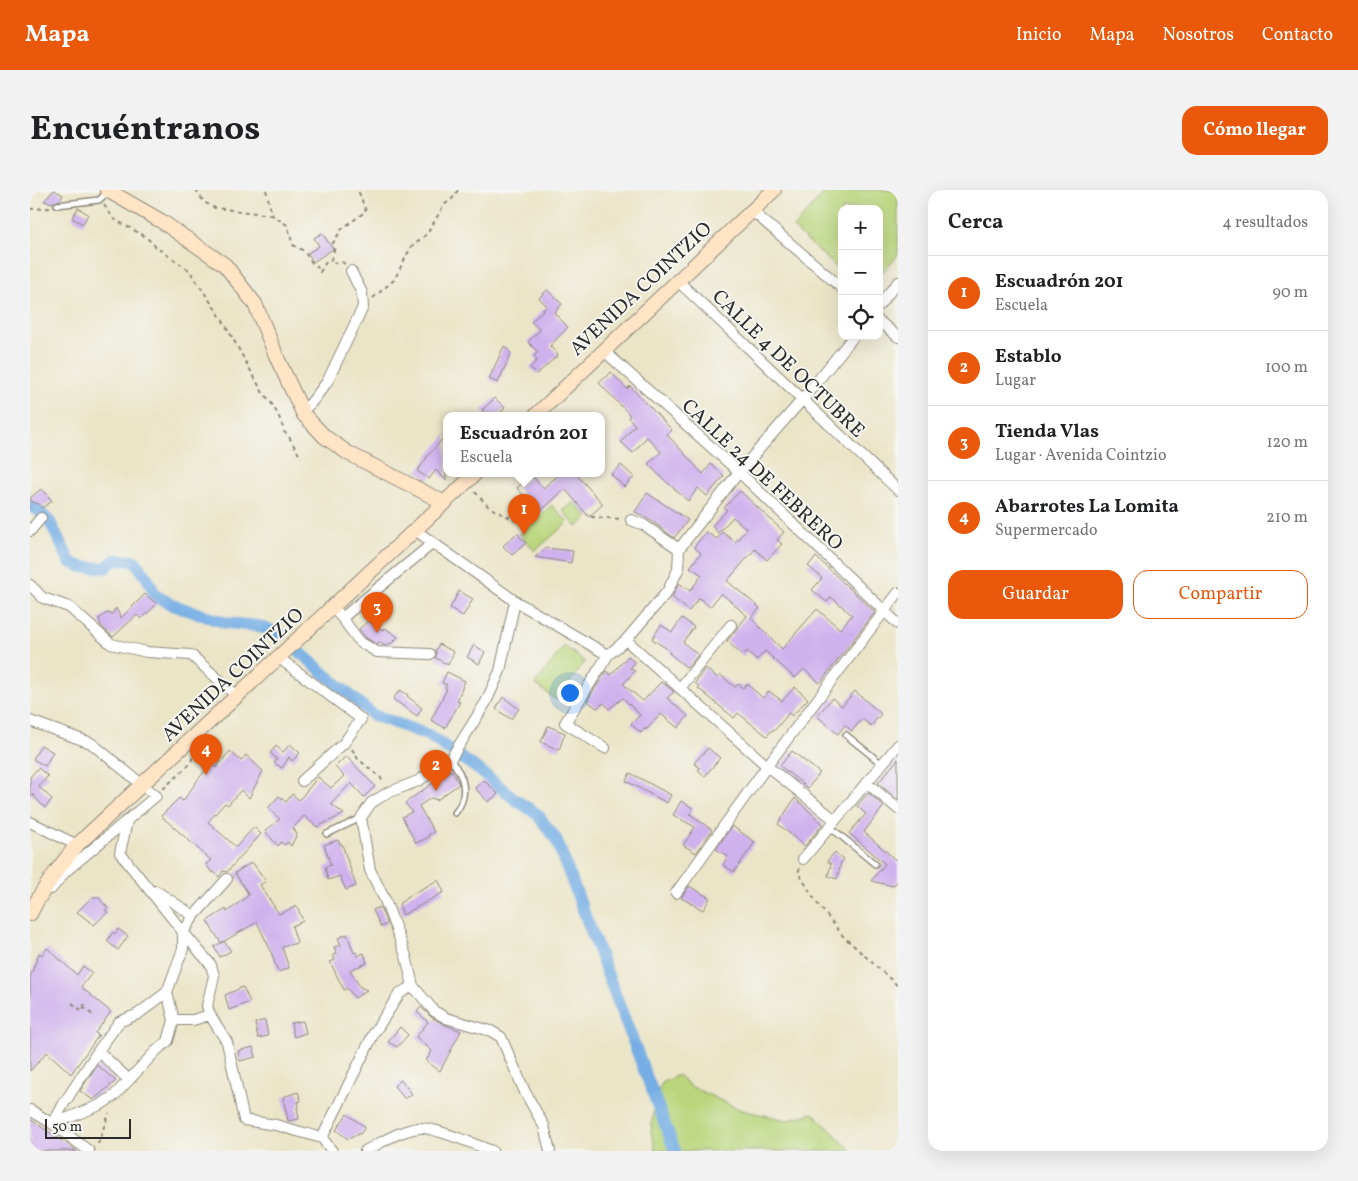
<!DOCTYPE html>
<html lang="es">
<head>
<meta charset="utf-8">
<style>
  body { margin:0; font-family:Vollkorn,serif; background:#f2f2f2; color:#202124 }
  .controls { position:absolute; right:15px; top:15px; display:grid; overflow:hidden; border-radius:10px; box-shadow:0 5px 20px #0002 }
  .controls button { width:45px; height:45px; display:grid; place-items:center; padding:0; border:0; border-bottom:1px solid #e0e0e0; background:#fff; color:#202124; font:25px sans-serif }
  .scale { position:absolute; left:15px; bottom:12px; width:86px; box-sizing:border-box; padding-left:5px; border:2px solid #2b2b2b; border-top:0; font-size:14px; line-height:18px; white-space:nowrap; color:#2b2b2b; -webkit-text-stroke:4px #f6f6f2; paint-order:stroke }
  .you { position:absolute; left:539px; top:502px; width:18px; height:18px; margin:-12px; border:4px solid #fff; border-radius:50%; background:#1a73e8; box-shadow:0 0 0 8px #1a73e833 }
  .badge { display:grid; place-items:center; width:32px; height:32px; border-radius:50%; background:#ea580c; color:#fff; font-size:16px; font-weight:700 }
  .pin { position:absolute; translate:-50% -41px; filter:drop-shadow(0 1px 2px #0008) }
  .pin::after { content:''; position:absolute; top:26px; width:18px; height:15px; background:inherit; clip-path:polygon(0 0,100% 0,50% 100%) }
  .popup { position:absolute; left:413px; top:222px; width:162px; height:65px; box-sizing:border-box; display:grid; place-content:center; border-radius:10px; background:#fff; filter:drop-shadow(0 1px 4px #0005); font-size:16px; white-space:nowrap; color:#757577 }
  .popup b { font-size:19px; color:#202124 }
  .popup::after { content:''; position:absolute; left:50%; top:100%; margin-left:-10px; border:10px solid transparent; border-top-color:#fff }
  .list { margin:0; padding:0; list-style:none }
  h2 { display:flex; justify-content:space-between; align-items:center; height:65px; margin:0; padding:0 20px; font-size:21px }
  h2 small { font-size:16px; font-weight:400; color:#757577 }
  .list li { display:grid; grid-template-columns:32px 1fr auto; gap:15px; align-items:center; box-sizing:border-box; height:75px; padding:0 20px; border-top:1px solid #e0e0e0 }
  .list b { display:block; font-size:19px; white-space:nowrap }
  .list p { margin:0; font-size:16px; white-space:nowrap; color:#757577 }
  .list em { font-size:16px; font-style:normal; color:#757577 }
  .actions { display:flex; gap:10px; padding:15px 20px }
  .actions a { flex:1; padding:11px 0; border:1px solid #ea580c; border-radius:15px; text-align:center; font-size:18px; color:#ea580c }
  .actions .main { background:#ea580c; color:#fff }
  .icon { flex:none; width:28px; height:28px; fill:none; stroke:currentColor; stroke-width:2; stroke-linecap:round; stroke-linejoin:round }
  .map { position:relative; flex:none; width:868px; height:961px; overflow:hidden; border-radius:15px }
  header { display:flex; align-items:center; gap:30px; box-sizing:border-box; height:70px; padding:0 25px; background:#ea580c; color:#fff }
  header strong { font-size:24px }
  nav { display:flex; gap:28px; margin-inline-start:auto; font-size:18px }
  .intro { display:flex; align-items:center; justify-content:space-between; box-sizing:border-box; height:120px; padding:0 30px }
  h1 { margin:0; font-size:35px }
  .button { padding:12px 22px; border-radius:15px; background:#ea580c; color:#fff; font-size:18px; font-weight:700 }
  main { display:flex; gap:30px; padding:0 30px }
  aside { flex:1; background:#fff; border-radius:15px; box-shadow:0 5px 20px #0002 }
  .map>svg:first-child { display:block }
  .green { fill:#bad57b; stroke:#728053 }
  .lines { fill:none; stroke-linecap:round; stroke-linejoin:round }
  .canal { stroke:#74ade4; stroke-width:12 }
  .building { fill:#cfb1ed }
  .service-casing { stroke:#8b887a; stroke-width:8 }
  .minor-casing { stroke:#8b887a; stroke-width:12 }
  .secondary-casing { stroke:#8b887a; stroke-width:16 }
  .path { stroke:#8b887a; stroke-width:2; stroke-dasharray:4 4; stroke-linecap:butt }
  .service { stroke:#fff; stroke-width:5 }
  .minor { stroke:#fff; stroke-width:10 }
  .secondary { stroke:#ffe4c6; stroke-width:14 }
  .labels { text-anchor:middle; stroke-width:4; stroke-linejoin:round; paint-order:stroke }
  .street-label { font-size:20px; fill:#2b2b2b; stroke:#f6f6f2 }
</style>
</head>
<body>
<header>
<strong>Mapa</strong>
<nav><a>Inicio</a><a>Mapa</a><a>Nosotros</a><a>Contacto</a></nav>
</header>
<div class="intro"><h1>Encuéntranos</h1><a class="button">Cómo llegar</a></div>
<main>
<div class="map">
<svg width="868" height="961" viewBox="0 0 868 961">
  <rect width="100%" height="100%" fill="#f6f6f2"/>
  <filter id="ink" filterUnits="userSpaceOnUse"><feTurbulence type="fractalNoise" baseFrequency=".02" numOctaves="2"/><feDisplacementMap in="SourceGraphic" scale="10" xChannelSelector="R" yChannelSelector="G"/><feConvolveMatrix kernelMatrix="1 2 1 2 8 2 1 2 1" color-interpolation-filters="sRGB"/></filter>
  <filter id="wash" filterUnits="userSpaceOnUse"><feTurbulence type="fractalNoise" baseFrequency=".0096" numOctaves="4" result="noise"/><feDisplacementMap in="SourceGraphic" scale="20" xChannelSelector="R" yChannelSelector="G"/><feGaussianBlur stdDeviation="1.12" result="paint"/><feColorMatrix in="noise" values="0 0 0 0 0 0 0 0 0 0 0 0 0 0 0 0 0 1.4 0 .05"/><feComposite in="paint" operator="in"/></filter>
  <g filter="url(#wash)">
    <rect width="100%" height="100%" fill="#ebe5c8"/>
    <path class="green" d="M797 0H868V65L849 86V19H812V82L763 38Z
      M544 312 558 327 547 337 533 321Z
      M522 315 538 332 505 361 490 344Z
      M534 456 555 472 526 510 505 494Z
      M648 885 660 896 711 920 757 930 783 923 822 961H626L621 942 625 906 633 892Z"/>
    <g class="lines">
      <path class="canal" d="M0 317H4L20 332 40 372 52 377 75 378 85 370 105 371 118 389 125 405 143 415 196 433 228 436 251 444
        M265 458 343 525 398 545 449 580 486 610 507 624 526 649 645 961"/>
    </g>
    <g id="blocks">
      <path class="building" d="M24 0 33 5 30 10 23 13 14 11Z
        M48 18 58 24 53 34 42 28Z
        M292 43 303 59 283 72 278 63 289 56 284 48Z
        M517 100 532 114 524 123 538 137 520 156 528 165 507 184 500 178 507 170 504 166 508 162 498 152 510 140 501 132 517 116 509 108Z
        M474 156 481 163 468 193 459 189Z
        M581 182 597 199 600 196 642 240 637 244 640 248 673 284 681 274 694 286 677 306 668 298 658 311 630 286 618 274 631 262 617 247 603 263 591 252 605 235 598 227 600 225 569 193Z
        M465 208 475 218 466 226H458L452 220Z
        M416 245V290L406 280 399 289 387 281 397 268H396Z
        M591 275 604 287 594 297 581 284Z
        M530 284H546L573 314 559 327 535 299 498 333 487 320 498 310 487 298 501 285 513 298Z
        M11 299 16 303 22 311 12 318 9 314 2 312 0 308Z
        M710 301 754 342 747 350 752 354 737 370 725 359 697 391 730 418 721 428 752 459 787 419 810 439 822 425 801 407 797 412 782 400 792 388 778 376 786 367 845 422 790 493 774 479 765 488 735 461 727 470 717 461 713 466 697 451 717 426 691 403 680 417 669 408 659 421 642 407 649 393 660 401 672 385 660 377 671 363 664 357 676 342 687 349 692 342 705 352 717 339 703 327 688 343 682 336 697 320 694 318Z
        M617 303 658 330 644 348 622 331 605 322Z
        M487 343 496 353 482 365 473 356Z
        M516 358 543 361 541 373 505 367Z
        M429 401 443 409 433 426 420 418Z
        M115 404 127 414 111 429 107 425 83 447 71 436 69 429 77 423 82 424 86 418 91 428Z
        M652 428 664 437 653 452 668 465 657 478 639 463 640 461 622 449 631 435 642 442Z
        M338 431 353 440 355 438 368 447 361 454 360 453 357 455H353L349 452 347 454 336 448 329 439Z
        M409 454 424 462 418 475 406 468V460Z
        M444 455 455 462 449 474 437 467Z
        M598 466 605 473 600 478 605 481 593 494 613 511 631 492 637 496 644 502 637 508 658 526 648 538 631 524 616 540 615 538 611 543 601 534 610 525 593 508 579 519 574 513 567 518 557 511 576 481 581 485Z
        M675 478 688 488 690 485 705 497 708 494 713 498 717 494 733 508 739 501 752 511 765 497 778 509 762 526 759 523 744 541 742 540 737 546 708 523 704 528 668 498 669 496 665 493Z
        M417 482 435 491 427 511 430 512 415 538 401 530 417 499 415 498 417 495 412 493Z
        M370 500 378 505 377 506 392 518 387 526 363 509Z
        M825 501 851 524 841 536 832 529 822 541 815 535 808 544 787 526 802 508 812 516Z
        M473 507 489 519 481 529 466 519Z
        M518 536 535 543 529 560 511 552Z
        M260 554 270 563 262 571 259 567 252 578 244 573 247 569 240 563 246 556 253 562Z
        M11 555 23 562 15 576 3 569Z
        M678 558 690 568 675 586 668 580 670 578 664 573Z
        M200 561 211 571 216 565 233 581 219 608 211 600 198 615 195 613 178 632 206 657 224 637 231 644 197 682 193 681 189 687 184 682 182 683 176 674 181 670 131 626 149 608 153 611 169 588 181 574 186 578Z
        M762 561 790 583 778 598 750 576Z
        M316 566 345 596 334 607 321 593 301 614 314 624 287 637 274 626 263 638 267 644 261 656 258 652 254 655 251 652 248 656 235 641 250 629 238 618 249 606 256 612 262 604 269 610 288 587 301 598 314 586 305 577Z
        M868 569V610L848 593Z
        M8 578 18 586 9 597 22 609 15 618 2 604 0 607V587Z
        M421 580 427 590 429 594 407 610 401 608 389 616 404 642 398 645 399 647 386 653 372 627 382 622 375 613Z
        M600 583 641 605 637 613 596 591Z
        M454 590 468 604 458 612 445 598Z
        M838 603 854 616 834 642 868 672V691L863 696 841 691 855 674 819 643 836 624 827 616Z
        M765 608 793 634 775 656 748 634Z
        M651 611 663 618 660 624 682 640 666 663 653 655 665 637 643 625Z
        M702 636 725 652 704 682 693 675 698 666 686 659Z
        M308 650 310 654H312L326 696 316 700 310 686 298 690 295 677 301 675 294 655Z
        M805 662 814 669 811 673 807 689 798 686 801 674 797 671Z
        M222 672 236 691 230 695 249 724 267 716 273 731 262 736 267 753 252 757 259 778 248 782 240 759 227 732 191 753 177 731 196 719 197 722 219 705 205 683Z
        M408 690 414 702 373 725 369 714 382 704Z
        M659 696 680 708 673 720 651 708Z
        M62 707H68L78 718 75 720 78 722 64 735 47 722Z
        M350 717 357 734 351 737 343 720Z
        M88 739 98 746 88 760 77 751 83 742 85 744Z
        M317 744 324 763 326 762 328 766 334 763 337 773 320 780 330 797 337 800 325 808 317 798 314 800 300 772 305 770 303 765 307 764 304 757 311 755 308 748Z
        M194 751 201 761 190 767 184 757Z
        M17 758 47 785 53 776 62 783 51 797 81 822 65 843 69 845 41 884 17 862 0 881V787L9 763 12 765Z
        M213 797 220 812 199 820 195 805Z
        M391 817 401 827 413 834 431 841 410 881 396 871 402 861 386 847 398 832 387 822Z
        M235 830 238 846 228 848 225 833Z
        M273 831 276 843 264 847 261 833Z
        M370 837 378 845 367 857 358 852Z
        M223 857 226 867 210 871 208 861Z
        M67 875 86 891 63 910 50 901Z
        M371 890 382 904 375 909 364 896Z
        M268 902 271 911 268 912 269 916 267 917 269 929 258 931 253 907Z
        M317 924 335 937 331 943 318 949 306 940Z
        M0 929 47 961H0Z"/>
    </g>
  </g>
  <g filter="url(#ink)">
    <use href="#blocks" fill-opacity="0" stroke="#8b887a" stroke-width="1"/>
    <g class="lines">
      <defs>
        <path id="service" d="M27 15 69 10 78 2
          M816 545 852 574
          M420 570C435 585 439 606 425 623
          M800 637 845 674
          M297 644 331 628"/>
        <path id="minor" d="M721 20 812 98
          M648 91 868 300
          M849 115 868 92
          M849 131 868 147
          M573 160 709 282 868 434
          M272 221 281 213 297 192 333 117 332 103 321 81
          M601 330 614 335 649 359
          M385 340 485 411 578 465
          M0 341 11 328
          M0 395 13 408 39 417 81 454 117 462 161 465 207 506
          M485 411 470 481 456 512 420 570 388 591 357 603 341 613 331 628 340 680 355 710 376 766 383 796 404 821 416 828 461 841 471 847 495 902 514 936 520 961
          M303 417 312 428 403 353
          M312 428 330 452 347 462 400 464
          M596 450 737 576 805 630
          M249 468 331 529 314 553 272 591
          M650 498 701 435
          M0 531 61 553 126 606 35 682 21 699
          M575 558 535 533 578 465 596 450 637 402 648 380 649 359 709 282 772 210 824 146
          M837 593 868 619
          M97 631 90 663 153 742 181 775 184 786 177 816 180 825 197 852 214 930 246 935 292 948 302 961
          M0 632 47 655
          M773 669 868 555
          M126 701 164 726
          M646 703 737 576 868 403
          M144 830H163L180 825
          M68 861 99 890
          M0 920 23 934 59 961
          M23 934 70 915 84 906 126 861 138 851 144 830 137 802 153 759V742L164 726 197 689
          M23 934 33 915 68 861 89 832 108 824 137 802
          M292 948 344 843 370 803 383 796
          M335 961C352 952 369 941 388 938 402 936 446 955 462 961"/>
        <path id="secondary" d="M77 0 131 31 195 75 225 114 248 170 274 225 295 247 318 263 415 313
          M505 226 744 0
          M0 724C12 699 29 677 47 655L445 284"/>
      </defs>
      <use href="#service" class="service-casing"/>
      <use href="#minor" class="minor-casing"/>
      <use href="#secondary" class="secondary-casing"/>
      <path class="path" d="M166 0 174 12 185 18 242 25
        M236 0 242 25 257 35 263 55 274 61 282 73 287 76 290 82 296 72 301 70
        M74 15 84 29 116 47 127 58 159 80 192 129 233 203C242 212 251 228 254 242L258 245 271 268
        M0 19 20 18
        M315 74 312 72 305 73 301 70 304 60 303 53 312 39 336 21 328 0
        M343 108 364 90 381 57 397 44 414 15 422 9 428 0
        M445 302 459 317 496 336
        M561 327 591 329
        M322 559 328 569 351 588 353 594
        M133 599 161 573 163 564
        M770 678 768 682 787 713 813 746 868 796
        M42 813 51 820 55 814
        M53 817 64 826
        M68 954 79 923"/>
      <use href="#service" class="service"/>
      <use href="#minor" class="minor"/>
      <use href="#secondary" class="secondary"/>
    </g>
  </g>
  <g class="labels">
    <g class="street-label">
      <text transform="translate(610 98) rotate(-43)" y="7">AVENIDA COINTZIO</text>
      <text transform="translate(759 173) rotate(44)" y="7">CALLE 4 DE OCTUBRE</text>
      <text transform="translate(733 284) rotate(43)" y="7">CALLE 24 DE FEBRERO</text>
      <text transform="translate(202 484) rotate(-43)" y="7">AVENIDA COINTZIO</text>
    </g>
  </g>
</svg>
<div class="controls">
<button>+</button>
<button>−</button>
<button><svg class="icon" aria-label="locate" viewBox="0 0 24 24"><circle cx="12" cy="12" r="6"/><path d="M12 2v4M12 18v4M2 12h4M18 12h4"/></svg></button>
</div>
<div class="scale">50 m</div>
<div class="you"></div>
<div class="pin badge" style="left:494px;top:345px">1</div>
<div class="popup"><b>Escuadrón 201</b>Escuela</div>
<div class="pin badge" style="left:406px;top:601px">2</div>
<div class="pin badge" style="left:347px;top:443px">3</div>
<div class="pin badge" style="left:176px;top:585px">4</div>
</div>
<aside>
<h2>Cerca<small>4 resultados</small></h2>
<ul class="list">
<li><span class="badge">1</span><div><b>Escuadrón 201</b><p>Escuela</p></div><em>90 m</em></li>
<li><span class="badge">2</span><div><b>Establo</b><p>Lugar</p></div><em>100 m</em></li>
<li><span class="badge">3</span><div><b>Tienda Vlas</b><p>Lugar · Avenida Cointzio</p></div><em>120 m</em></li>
<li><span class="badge">4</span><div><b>Abarrotes La Lomita</b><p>Supermercado</p></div><em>210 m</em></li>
</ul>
<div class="actions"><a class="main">Guardar</a><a>Compartir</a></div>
</aside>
</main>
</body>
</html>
